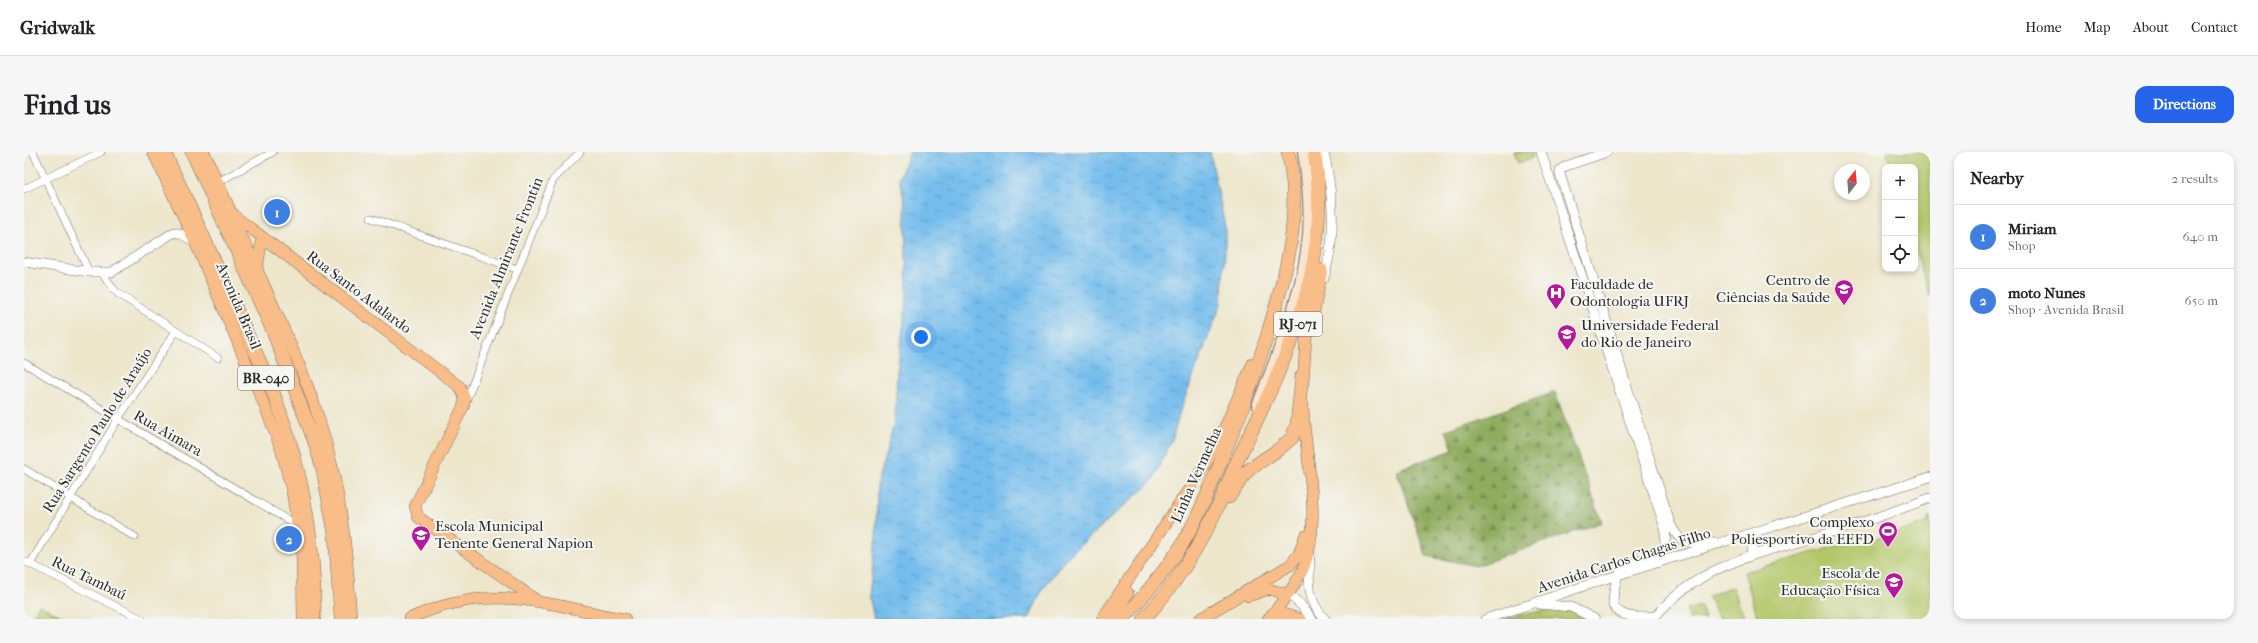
<!DOCTYPE html>
<html lang="en">
<head>
<meta charset="utf-8">
<style>
  body { margin:0; font-family:"IM FELL French Canon",serif; background:#f6f6f6; color:#202124 }
  .controls { position:absolute; right:12px; top:12px; display:grid; overflow:hidden; border-radius:8px; box-shadow:0 2px 6px #0003 }
  .controls button { width:36px; height:36px; display:grid; place-items:center; padding:0; border:0; border-bottom:1px solid #e0e0e0; background:#fff; color:#202124; font:20px sans-serif }
  .compass { position:absolute; left:1810px; top:12px; width:36px; height:36px; border-radius:50%; background:#fff; box-shadow:0 2px 6px #0003; rotate:16deg }
  .you { position:absolute; left:897px; top:185px; width:14px; height:14px; margin:-10px; border:3px solid #fff; border-radius:50%; background:#1a73e8; box-shadow:0 0 0 6px #1a73e833 }
  .badge { display:grid; place-items:center; width:26px; height:26px; border-radius:50%; background:#2563eb; color:#fff; font-size:13px; font-weight:700 }
  .pin { position:absolute; translate:-50% -50%; border:2px solid #fff; box-shadow:0 1px 4px #0006 }
  .list { margin:0; padding:0; list-style:none }
  h2 { display:flex; justify-content:space-between; align-items:center; height:52px; margin:0; padding:0 16px; font-size:17px }
  h2 small { font-size:13px; font-weight:400; color:#757577 }
  .list li { display:grid; grid-template-columns:26px 1fr auto; gap:12px; align-items:center; box-sizing:border-box; height:64px; padding:0 16px; border-top:1px solid #e0e0e0 }
  .list b { display:block; font-size:15px; white-space:nowrap }
  .list p { margin:0; font-size:13px; white-space:nowrap; color:#757577 }
  .list em { font-size:13px; font-style:normal; color:#757577 }
  .icon { flex:none; width:22px; height:22px; fill:none; stroke:currentColor; stroke-width:2; stroke-linecap:round; stroke-linejoin:round }
  .map { position:relative; flex:none; width:1906px; height:467px; overflow:hidden; border-radius:12px }
  header { display:flex; align-items:center; gap:24px; box-sizing:border-box; height:56px; padding:0 20px; background:#fff; border-bottom:1px solid #e0e0e0 }
  header strong { font-size:19px }
  nav { display:flex; gap:22px; margin-inline-start:auto; font-size:14px }
  .intro { display:flex; align-items:center; justify-content:space-between; box-sizing:border-box; height:96px; padding:0 24px }
  h1 { margin:0; font-size:28px }
  .button { padding:10px 18px; border-radius:12px; background:#2563eb; color:#fff; font-size:14px; font-weight:700 }
  main { display:flex; gap:24px; padding:0 24px }
  aside { flex:1; background:#fff; border-radius:12px; box-shadow:0 2px 6px #0003 }
  .map>svg:first-child { display:block }
  .green { fill:#b4c76a; stroke:#70794a }
  .forest { fill:url(#forest-firs); stroke:#5d6c44 }
  .park { fill:url(#park-crowns); stroke:#70794a }
  .water { fill:url(#water-ripples); stroke:#50748c }
  .lines { fill:none; stroke-linecap:round; stroke-linejoin:round }
  .minor-casing { stroke:#6f6c63; stroke-width:8 }
  .tertiary-casing { stroke:#6f6c63; stroke-width:10 }
  .secondary-casing { stroke:#6f6c63; stroke-width:12 }
  .trunk-casing { stroke:#6f6c63; stroke-width:12 }
  .motorway-casing { stroke:#6f6c63; stroke-width:14 }
  .minor { stroke:#fff; stroke-width:7 }
  .tertiary { stroke:#fff; stroke-width:9 }
  .secondary { stroke:#fce5d0; stroke-width:10 }
  .trunk { stroke:#f8bd89; stroke-width:11 }
  .motorway { stroke:#f8bd89; stroke-width:13 }
  .labels { text-anchor:middle; stroke-width:4; stroke-linejoin:round; paint-order:stroke }
  .shield { fill:#f6f6f2; stroke:#686867; stroke-width:1 }
  .shield-label { font-size:14px; font-weight:bold; fill:#2b2b2b }
  .street-label { font-size:15px; fill:#2b2b2b; stroke:#f6f6f2 }
  .poi-label { font-size:15px; fill:#2b2b2b; stroke:#f6f6f2; text-anchor:end }
</style>
</head>
<body>
<header>
<strong>Gridwalk</strong>
<nav><a>Home</a><a>Map</a><a>About</a><a>Contact</a></nav>
</header>
<div class="intro"><h1>Find us</h1><a class="button">Directions</a></div>
<main>
<div class="map">
<svg width="1906" height="467" viewBox="0 0 1906 467">
  <defs>
    <pattern id="forest-firs" width="22" height="20" patternUnits="userSpaceOnUse"><rect width="22" height="20" fill="#8fac5e"/><path d="M5 1l3.5 6h-7zM16 11l3.5 6h-7z" fill="#758c4e"/></pattern>
    <pattern id="park-crowns" width="20" height="18" patternUnits="userSpaceOnUse"><rect width="20" height="18" fill="#b4c76a"/><path d="M2 6a3 3 0 1 1 6 0M12 15a3 3 0 1 1 6 0" fill="none" stroke="#9bab5c"/></pattern>
    <pattern id="water-ripples" width="26" height="14" patternUnits="userSpaceOnUse"><rect width="26" height="14" fill="#75bded"/><path d="M2 4q2-2 4 0t4 0M15 11q2-2 4 0t4 0" fill="none" stroke="#609ac0"/></pattern>
  </defs>
  <rect width="100%" height="100%" fill="#f6f6f2"/>
  <filter id="ink" filterUnits="userSpaceOnUse"><feTurbulence type="fractalNoise" baseFrequency=".025" numOctaves="2"/><feDisplacementMap in="SourceGraphic" scale="8" xChannelSelector="R" yChannelSelector="G"/><feConvolveMatrix kernelMatrix="1 2 1 2 8 2 1 2 1" color-interpolation-filters="sRGB"/></filter>
  <filter id="wash" filterUnits="userSpaceOnUse"><feTurbulence type="fractalNoise" baseFrequency=".012" numOctaves="4" result="noise"/><feDisplacementMap in="SourceGraphic" scale="16" xChannelSelector="R" yChannelSelector="G"/><feGaussianBlur stdDeviation="0.9" result="paint"/><feColorMatrix in="noise" values="0 0 0 0 0 0 0 0 0 0 0 0 0 0 0 0 0 1.4 0 .05"/><feComposite in="paint" operator="in"/></filter>
  <g filter="url(#wash)">
    <rect width="100%" height="100%" fill="#ede6cb"/>
    <path class="green" d="M1862 0H1906V145L1891 95V15H1867Z
      M1904 366H1906V467H1734L1720 420 1834 388 1836 392 1905 370Z
      M1708 435 1720 464 1713 467H1695L1684 444Z
      M1677 454 1681 467H1665L1663 457Z"/>
    <path class="forest" d="M1531 240 1578 370 1452 414 1402 404 1372 318 1429 298 1422 278Z"/>
    <path class="park" d="M1490 0H1509L1508 6 1494 11Z
      M15 453 43 467H7Z
      M1523 458 1545 459 1564 467H1479Z"/>
    <path class="water" d="M886 0H1186L1201 75V101L1197 152 1156 259 1149 285 1129 328 1041 407 1018 438 1005 467H850L845 443 852 388 853 332 871 268 873 221 883 147 881 52 875 26Z"/>
  </g>
  <g filter="url(#ink)">
    <g class="lines">
      <defs>
        <path id="minor" d="M9 0 65 120
          M194 30 249 0
          M0 37 77 0
          M347 66 493 117
          M78 121 92 140 101 146 194 206
          M0 211 274 374
          M442 249 529 28 556 0
          M0 317 111 385
          M0 409 118 467
          M6 412 94 267 152 179"/>
        <path id="tertiary" d="M1300 0C1309 43 1313 82 1300 126
          M1517 0 1641 376C1646 416 1617 400 1598 418 1591 425 1589 443 1589 453 1598 467 1615 466 1631 464
          M1583 0 1542 14 1536 18V22L1646 371C1660 402 1671 385 1695 392
          M0 110 65 120H88L150 80 157 82 171 90
          M1724 382 1729 390 1727 404
          M1286 403C1285 428 1282 448 1301 467
          M1264 442 1276 452 1288 467
          M1515 452 1547 455 1571 467
          M1462 467 1575 429 1906 325
          M1629 467C1677 409 1740 401 1808 380 1841 370 1874 358 1906 346"/>
        <path id="secondary" d="M1233 254C1254 199 1279 142 1284 82 1286 55 1283 27 1279 0"/>
        <path id="trunk" d="M129 0 171 90 242 257 257 297 268 339 278 405 279 467
          M180 0 211 69
          M209 63 436 235 441 246 439 255 391 354 394 365 512 448
          M220 88C245 146 276 207 295 267 316 331 324 400 327 467
          M233 118 238 86
          M1279 231 1282 185 1288 165
          M1224 444 1244 437 1264 442
          M385 467C465 429 520 452 601 467
          M1078 467 1183 310 1197 284 1229 211
          M1088 467 1104 441
          M1176 467 1266 413 1275 402 1281 384
          M1244 467C1257 452 1271 435 1279 417 1300 368 1280 303 1279 253
          M1247 467 1259 462 1276 467"/>
        <path id="motorway" d="M140 0C165 52 188 104 212 157 225 187 240 217 252 248 278 318 292 392 290 467
          M168 0 249 179 291 291 299 318 311 382 317 467
          M209 63 220 99
          M1288 165 1297 118
          M1205 345 1223 319 1255 297 1268 286 1273 272 1278 224
          M1099 467C1121 443 1142 418 1159 391 1178 359 1191 324 1205 289 1220 254 1232 219 1243 184 1262 123 1279 64 1264 0
          M1120 467C1150 434 1175 396 1193 356 1201 341 1206 324 1213 309 1260 212 1311 111 1290 0"/>
      </defs>
      <use href="#minor" class="minor-casing"/>
      <use href="#tertiary" class="tertiary-casing"/>
      <use href="#secondary" class="secondary-casing"/>
      <use href="#trunk" class="trunk-casing"/>
      <use href="#motorway" class="motorway-casing"/>
      <use href="#minor" class="minor"/>
      <use href="#tertiary" class="tertiary"/>
      <use href="#secondary" class="secondary"/>
      <use href="#trunk" class="trunk"/>
      <use href="#motorway" class="motorway"/>
    </g>
  </g>
  <defs>
    <symbol id="university-pin" viewBox="-11 -11 22 30"><path d="M0 17L-7.5 6A9.5 9.5 0 1 1 7.5 6Z" fill="#b5179e" stroke="#f6f6f2"/><path d="M0-5L7-2L0 1L-7-2ZM-4 1L0 2.5L4 1V4Q0 6-4 4Z" fill="#fff"/></symbol>
    <symbol id="hospital-pin" viewBox="-11 -11 22 30"><path d="M0 17L-7.5 6A9.5 9.5 0 1 1 7.5 6Z" fill="#b5179e" stroke="#f6f6f2"/><path d="M-5-5h3v3.5h4V-5h3V5h-3V1.5h-4V5h-3Z" fill="#fff"/></symbol>
    <symbol id="stadium-pin" viewBox="-11 -11 22 30"><path d="M0 17L-7.5 6A9.5 9.5 0 1 1 7.5 6Z" fill="#b5179e" stroke="#f6f6f2"/><path d="M0-5a6.5 5 0 1 0 0 10a6.5 5 0 1 0 0-10ZM-3.5-1.8h7v3.6h-7Z" fill="#fff"/></symbol>
    <symbol id="school-pin" viewBox="-11 -11 22 30"><path d="M0 17L-7.5 6A9.5 9.5 0 1 1 7.5 6Z" fill="#b5179e" stroke="#f6f6f2"/><path d="M0-5L7-2L0 1L-7-2ZM-4 1L0 2.5L4 1V4Q0 6-4 4Z" fill="#fff"/></symbol>
  </defs>
  <g fill-rule="evenodd">
    <use href="#university-pin" x="1809" y="126" width="22" height="30"/>
    <use href="#hospital-pin" x="1521" y="130" width="22" height="30"/>
    <use href="#university-pin" x="1532" y="171" width="22" height="30"/>
    <use href="#stadium-pin" x="1853" y="368" width="22" height="30"/>
    <use href="#school-pin" x="386" y="372" width="22" height="30"/>
    <use href="#university-pin" x="1859" y="419" width="22" height="30"/>
  </g>
  <g class="labels">
    <g class="shield">
      <rect x="1250" y="160" width="48" height="24" rx="3"/>
      <rect x="214" y="214" width="56" height="24" rx="3"/>
    </g>
    <g class="shield-label">
      <text x="1274" y="177">RJ-071</text>
      <text x="242" y="231">BR-040</text>
    </g>
    <g class="street-label">
      <text transform="translate(482 106) rotate(-68)" y="5">Avenida Almirante Frontin</text>
      <text transform="translate(335 140) rotate(37)" y="5">Rua Santo Adalardo</text>
      <text transform="translate(215 154) rotate(67)" y="5">Avenida Brasil</text>
      <text transform="translate(73 278) rotate(-58)" y="5">Rua Sargento Paulo de Araújo</text>
      <text transform="translate(144 281) rotate(30)" y="5">Rua Aimara</text>
      <text transform="translate(1172 323) rotate(-66)" y="5">Linha Vermelha</text>
      <text transform="translate(1600 408) rotate(-18)" y="5">Avenida Carlos Chagas Filho</text>
      <text transform="translate(65 426) rotate(26)" y="5">Rua Tambaú</text>
    </g>
    <g class="poi-label">
      <text x="1806" y="133">Centro de<tspan x="1806" dy="17">Ciências da Saúde</tspan></text>
      <text x="1546" y="137" text-anchor="start">Faculdade de<tspan x="1546" dy="17">Odontologia UFRJ</tspan></text>
      <text x="1557" y="178" text-anchor="start">Universidade Federal<tspan x="1557" dy="17">do Rio de Janeiro</tspan></text>
      <text x="1850" y="375">Complexo<tspan x="1850" dy="17">Poliesportivo da EEFD</tspan></text>
      <text x="411" y="379" text-anchor="start">Escola Municipal<tspan x="411" dy="17">Tenente General Napion</tspan></text>
      <text x="1856" y="426">Escola de<tspan x="1856" dy="17">Educação Física</tspan></text>
    </g>
  </g>
</svg>
<div class="controls">
<button>+</button>
<button>−</button>
<button><svg class="icon" aria-label="locate" viewBox="0 0 24 24"><circle cx="12" cy="12" r="6"/><path d="M12 2v4M12 18v4M2 12h4M18 12h4"/></svg></button>
</div>
<svg class="compass" viewBox="-18 -18 36 36"><path d="M0-13l5 13h-10z" fill="#e53935"/><path d="M0 13l5-13h-10z" fill="#757577"/></svg>
<div class="you"></div>
<div class="pin badge" style="left:253px;top:60px;background:#3f7fe0">1</div>
<div class="pin badge" style="left:265px;top:387px;background:#3f7fe0">2</div>
</div>
<aside>
<h2>Nearby<small>2 results</small></h2>
<ul class="list">
<li><span class="badge" style="background:#3f7fe0">1</span><div><b>Miriam</b><p>Shop</p></div><em>640 m</em></li>
<li><span class="badge" style="background:#3f7fe0">2</span><div><b>moto Nunes</b><p>Shop · Avenida Brasil</p></div><em>650 m</em></li>
</ul>
</aside>
</main>
</body>
</html>
